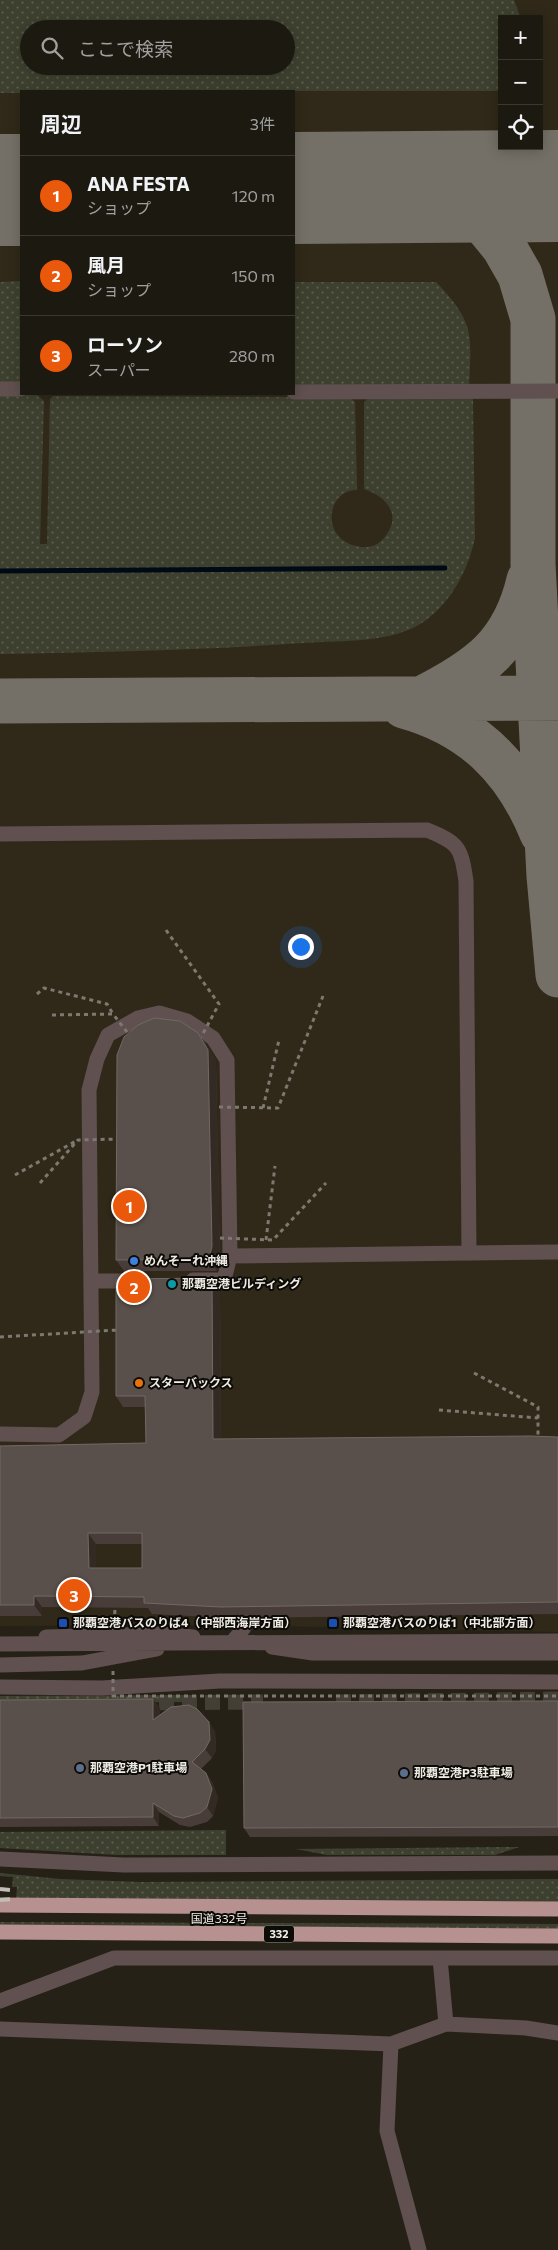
<!DOCTYPE html>
<html lang="ja">
<head>
<meta charset="utf-8">
<style>
  body { margin:0; font-family:Commissioner,"Noto Sans JP",sans-serif; background:#29261f; color:#f1f3f6 }
  .controls { position:absolute; right:15px; top:15px; display:grid; overflow:hidden; border-radius:0px; box-shadow:0 2px 12px #0003 }
  .controls button { width:45px; height:45px; display:grid; place-items:center; padding:0; border:0; border-bottom:1px solid #3a3831; background:#1c1911; color:#f1f3f6; font:25px sans-serif }
  .you { position:absolute; left:300px; top:946px; width:18px; height:18px; margin:-12px; border:4px solid #fff; border-radius:50%; background:#1a73e8; box-shadow:0 0 0 8px #1a73e833 }
  .badge { display:grid; place-items:center; width:32px; height:32px; border-radius:50%; background:#ea580c; color:#fff; font-size:16px; font-weight:700 }
  .pin { position:absolute; translate:-50% -50%; border:2px solid #fff; box-shadow:0 1px 5px #0006 }
  .list { margin:0; padding:0; list-style:none }
  h2 { display:flex; justify-content:space-between; align-items:center; height:65px; margin:0; padding:0 20px; font-size:21px }
  h2 small { font-size:16px; font-weight:400; color:#a0a09f }
  .list li { display:grid; grid-template-columns:32px 1fr auto; gap:15px; align-items:center; box-sizing:border-box; height:80px; padding:0 20px; border-top:1px solid #3a3831 }
  .list b { display:block; font-size:19px; white-space:nowrap }
  .list p { margin:0; font-size:16px; white-space:nowrap; color:#a0a09f }
  .list em { font-size:16px; font-style:normal; color:#a0a09f }
  .icon { flex:none; width:28px; height:28px; fill:none; stroke:currentColor; stroke-width:2; stroke-linecap:round; stroke-linejoin:round }
  .map { position:relative; flex:none; width:558px; height:2250px; overflow:hidden }
  .search { position:absolute; background:#1c1911; box-shadow:0 2px 12px #0003; left:20px; top:20px; width:275px; height:55px; display:flex; align-items:center; gap:12px; box-sizing:border-box; padding:0 18px; border-radius:28px; color:#a0a09f; font-size:19px }
  .panel { position:absolute; background:#1c1911; box-shadow:0 2px 12px #0003; left:20px; top:90px; width:275px; height:305px; border-radius:0px }
  .map>svg:first-child { display:block }
  .built { fill:#302919; fill-rule:evenodd }
  .grass { fill:url(#grass-dots); fill-rule:evenodd }
  .lines { fill:none; stroke-linecap:round; stroke-linejoin:round }
  .stream { stroke:#000a16; stroke-width:5 }
  .taxiway { stroke:#747067; stroke-width:45 }
  .runway { stroke:#747067; stroke-width:112 }
  .minor-tunnel { stroke:#443f36; stroke-width:15; stroke-dasharray:15 8; stroke-linecap:butt }
  .path { stroke:#7d7870; stroke-width:3; stroke-dasharray:4 4; stroke-linecap:butt }
  .minor { stroke:#605050; stroke-width:15 }
  .highway { stroke:#b79090; stroke-width:15 }
  .rail { stroke:#c2beb7; stroke-width:4; stroke-dasharray:10 5; stroke-linecap:butt }
  .path-bridge { stroke:#7d7870; stroke-width:3; stroke-dasharray:4 4; stroke-linecap:butt }
  .minor-bridge { stroke:#605050; stroke-width:15 }
  .wall { fill:#493d39; fill-rule:evenodd }
  .shaded-wall { fill:#332a24 }
  .building { fill:#5a504b; stroke:#726864; fill-rule:evenodd }
  .shop-dot { fill:#3f7fe0; stroke:#0d0b07; stroke-width:2 }
  .culture-dot { fill:#0f9aa8; stroke:#0d0b07; stroke-width:2 }
  .food-dot { fill:#e8710a; stroke:#0d0b07; stroke-width:2 }
  .transit-dot { fill:#1a4fb4; stroke:#0d0b07; stroke-width:2 }
  .service-dot { fill:#5c6f8a; stroke:#0d0b07; stroke-width:2 }
  .labels { text-anchor:middle; stroke-width:4; stroke-linejoin:round; paint-order:stroke }
  .shield { fill:#0d0b07; stroke:#aba8a2; stroke-width:1 }
  .shield-label { font-size:11px; font-weight:bold; fill:#efece5 }
  .poi-label { font-size:12px; font-weight:bold; fill:#efece5; stroke:#0d0b07; text-anchor:start }
  .street-label { font-size:12px; fill:#efece5; stroke:#0d0b07 }
</style>
</head>
<body>
<div class="map">
<svg width="558" height="2250" viewBox="0 0 558 2250">
  <defs>
    <pattern id="grass-dots" width="8" height="8" patternUnits="userSpaceOnUse" patternTransform="scale(1.25)"><rect width="8" height="8" fill="#3e402f"/><path d="M2 2h.1M6 6h.1" fill="none" stroke="#5a5c4d" stroke-width="1.8" stroke-linecap="round"/></pattern>
  </defs>
  <rect width="100%" height="100%" fill="#262117"/>
  <path class="built" d="M0 0H558V1632L234 1625 0 1626ZM502 19H539V146H502ZM29 29H286V66H29ZM21 91H294V394H21Z"/>
  <path class="grass" d="M0 0H514L521 19H502V87L497 91H21V93H0ZM29 29H286V66H29Z
    M21 281V385H0V282Z
    M294 282H436C476 324 471 334 469 389L294 387Z
    M36 394 44 401 40 544H47L50 399 53 396 349 397 355 402 357 490C326 489 319 542 361 547 371 548 378 545 384 538 403 515 387 497 364 489V402L369 398H473L475 538C468 570 452 601 425 621 392 644 342 640 303 643 202 650 102 652 0 654V395Z
    M194 1695V1702L0 1703V1696Z
    M226 1830V1855H117L0 1848V1832Z
    M519 1847 495 1855H327L296 1849Z
    M0 1873 60 1879 141 1882 558 1879V1902L16 1900 17 1887H12L13 1877 0 1876Z
    M0 1922 558 1924V1929L0 1925Z"/>
  <g class="lines">
    <path class="stream" d="M0 571 445 568"/>
    <path class="taxiway" d="M519 186 558 158
      M419 187 450 200 487 226 504 247 520 275 533 319V564L549 876 558 975
      M423 698C480 669 514 645 529 580
      M0 701 558 698
      M404 706C473 725 516 768 542 833"/>
    <path class="runway" d="M294 188 558 186
      M0 190H21"/>
    <path class="minor-tunnel" d="M243 1629 259 1605V1600
      M336 1702 558 1699
      M136 1703 263 1702"/>
    <path class="path" d="M37 994 44 988 107 1004 113 1014
      M263 1108 279 1040
      M15 1175 76 1141
      M266 1240 275 1166
      M474 1373 538 1407V1440
      M439 1410 538 1418"/>
    <path class="minor" d="M0 389H21
      M294 392 558 391
      M0 834 427 830C459 843 461 847 466 881L469 1253
      M193 1280H224L230 1256
      M91 1281H137
      M0 1434 59 1435 84 1417 92 1392 89 1090 97 1059 108 1035 138 1018 159 1013 187 1021 213 1038 227 1060 230 1256 558 1252
      M46 1637 160 1634 193 1637
      M233 1641 243 1629
      M272 1647 313 1653H558
      M0 1687 102 1688 220 1681 558 1682
      M0 1859 124 1865 558 1863
      M440 1958 446 2024
      M0 2001 114 1958H558
      M0 2029 391 2044 446 2024 526 2028 558 2033
      M391 2044 387 2131 419 2250"/>
    <path class="highway" d="M0 1905 558 1909
      M0 1932 558 1936"/>
    <path class="rail" d="M0 1889 11 1890
      M0 1900 12 1899"/>
    <path class="path-bridge" d="M166 930 219 1004 200 1039
      M52 1015 113 1014 130 1036
      M219 1107 278 1108 323 996
      M40 1183 78 1140 120 1139
      M220 1238 273 1240 326 1183
      M0 1337 118 1330
      M114 1630 115 1608
      M113 1671V1696H558"/>
    <path class="minor-bridge" d="M0 1644 558 1641
      M0 1665 82 1663 157 1649"/>
  </g>
  <path class="wall" d="M198 1033 206 1044 216 1062 220 1258 217 1271H124L116 1260Z
    M220 1289 221 1439 558 1437V1614L228 1618 152 1614 148 1608 42 1607V1616H0V1446L146 1443 145 1407H123L116 1396ZM96 1544H142V1568H96Z
    M0 1700 160 1708V1715L215 1731 216 1750 212 1758 201 1769 206 1773 212 1782 218 1798 213 1816 207 1822 190 1827 180 1825 159 1812V1826L0 1827Z
    M558 1701V1836L250 1837 244 1828Z"/>
  <path class="shaded-wall" d="M198 1033 206 1044 216 1062 220 1258 217 1271 209 1259Z
    M212 1278 220 1289 221 1450 213 1439Z
    M88 1533 96 1544V1579L89 1568Z
    M34 1596 42 1607V1616L34 1605Z
    M153 1699 160 1708V1729L153 1720Z
    M209 1722 215 1731 216 1750 212 1758 205 1749Z
    M206 1773 212 1782 218 1798 213 1816 207 1807Z
    M153 1803 159 1812V1826L153 1817Z"/>
  <path class="building" d="M154 1018 180 1021 198 1033 208 1050 212 1246 209 1259 116 1260 117 1055 124 1037 138 1025Z
    M212 1278 213 1439 530 1436 558 1437V1602L221 1607 144 1603V1597L34 1596V1605H0V1446L146 1443 145 1396H116V1279ZM88 1533H142V1568H89Z
    M153 1699V1720L171 1707 189 1705 197 1709 209 1722 210 1740 205 1749 192 1762 206 1773 212 1789 207 1807 200 1813 183 1818 174 1816 153 1803V1817L0 1818V1700Z
    M558 1701V1827L244 1828 243 1702Z"/>
  <circle class="shop-dot" cx="134" cy="1261" r="5"/>
  <circle class="culture-dot" cx="172" cy="1284" r="5"/>
  <circle class="food-dot" cx="139" cy="1383" r="5"/>
  <g class="transit-dot">
    <rect x="58" y="1618" width="10" height="10" rx="2.5"/>
    <rect x="328" y="1618" width="10" height="10" rx="2.5"/>
  </g>
  <g class="service-dot">
    <circle cx="80" cy="1768" r="5"/>
    <circle cx="404" cy="1773" r="5"/>
  </g>
  <g class="labels">
    <rect class="shield" x="264" y="1925.5" width="30" height="17" rx="4"/>
    <g class="shield-label">
      <text x="279" y="1938">332</text>
    </g>
    <g class="poi-label">
      <text x="144" y="1265">めんそーれ沖縄</text>
      <text x="182" y="1288">那覇空港ビルディング</text>
      <text x="149" y="1387">スターバックス</text>
      <text x="73" y="1627">那覇空港バスのりば4（中部西海岸方面）</text>
      <text x="343" y="1627">那覇空港バスのりば1（中北部方面）</text>
      <text x="90" y="1772">那覇空港P1駐車場</text>
      <text x="414" y="1777">那覇空港P3駐車場</text>
    </g>
    <g class="street-label">
      <text x="219" y="1923">国道332号</text>
    </g>
  </g>
</svg>
<div class="controls">
<button>+</button>
<button>−</button>
<button><svg class="icon" aria-label="locate" viewBox="0 0 24 24"><circle cx="12" cy="12" r="6"/><path d="M12 2v4M12 18v4M2 12h4M18 12h4"/></svg></button>
</div>
<div class="you"></div>
<div class="pin badge" style="left:129px;top:1206px">1</div>
<div class="pin badge" style="left:134px;top:1287px">2</div>
<div class="pin badge" style="left:74px;top:1595px">3</div>
<div class="search"><svg class="icon" aria-label="search" viewBox="0 0 24 24"><circle cx="10" cy="10" r="6"/><path d="M15 15l6 6"/></svg>ここで検索</div>
<section class="panel">
<h2>周辺<small>3件</small></h2>
<ul class="list">
<li><span class="badge">1</span><div><b>ANA FESTA</b><p>ショップ</p></div><em>120 m</em></li>
<li><span class="badge">2</span><div><b>風月</b><p>ショップ</p></div><em>150 m</em></li>
<li><span class="badge">3</span><div><b>ローソン</b><p>スーパー</p></div><em>280 m</em></li>
</ul>
</section>
</div>
</body>
</html>
